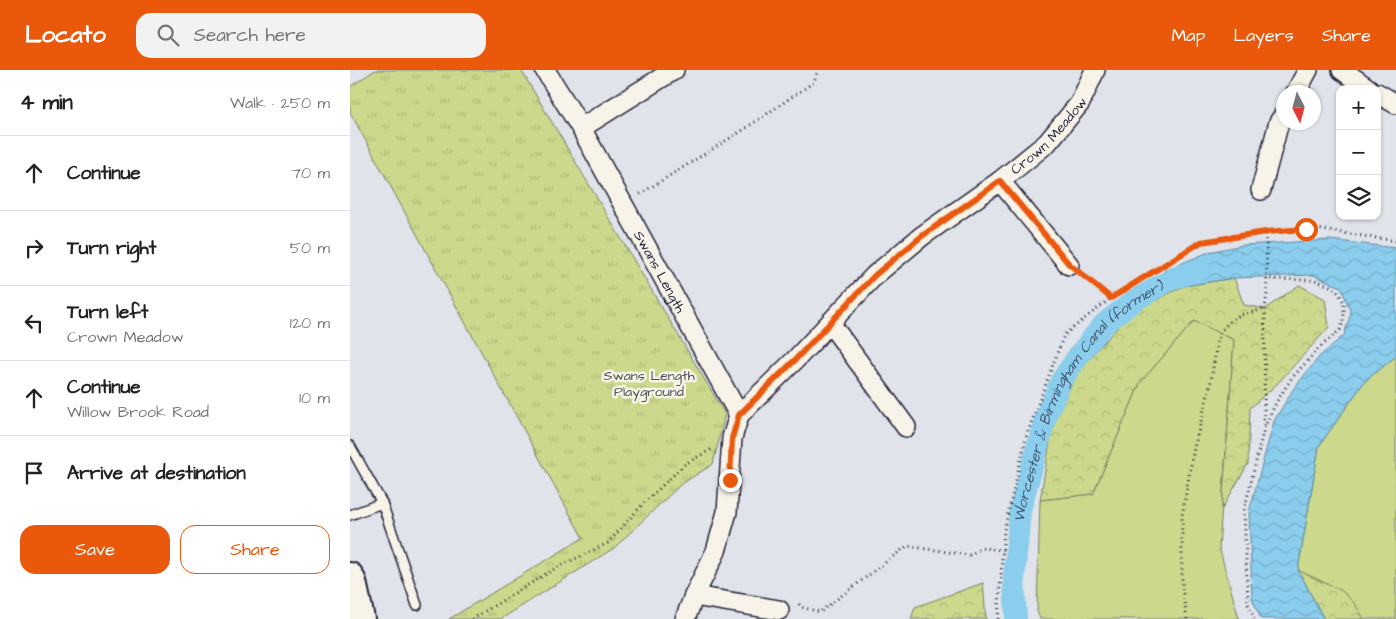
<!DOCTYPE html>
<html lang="en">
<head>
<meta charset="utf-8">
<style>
  body { margin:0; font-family:"Architects Daughter",sans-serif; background:#f2f2f2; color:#222 }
  .controls { position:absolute; right:15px; top:15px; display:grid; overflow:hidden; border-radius:10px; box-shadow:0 1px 4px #0004 }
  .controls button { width:45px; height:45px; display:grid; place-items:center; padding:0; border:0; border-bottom:1px solid #e0e0e0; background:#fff; color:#222; font:25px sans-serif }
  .compass { position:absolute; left:926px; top:15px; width:45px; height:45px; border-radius:50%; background:#fff; box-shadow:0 1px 4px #0004; rotate:174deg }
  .stop { position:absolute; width:15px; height:15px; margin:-11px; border:4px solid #ea580c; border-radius:50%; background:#fff }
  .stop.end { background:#ea580c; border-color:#fff; box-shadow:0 1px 5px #0008 }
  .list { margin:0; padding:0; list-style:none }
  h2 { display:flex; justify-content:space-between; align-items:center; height:65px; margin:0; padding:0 20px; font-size:21px }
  h2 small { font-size:16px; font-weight:400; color:#767676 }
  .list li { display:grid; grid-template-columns:32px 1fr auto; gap:15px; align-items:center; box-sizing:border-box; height:75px; padding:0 20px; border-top:1px solid #e0e0e0 }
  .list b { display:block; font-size:19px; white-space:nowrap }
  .list p { margin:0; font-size:16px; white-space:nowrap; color:#767676 }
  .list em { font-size:16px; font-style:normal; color:#767676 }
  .actions { display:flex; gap:10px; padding:15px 20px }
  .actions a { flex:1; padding:11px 0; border:1px solid #ea580c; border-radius:15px; text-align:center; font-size:18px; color:#ea580c }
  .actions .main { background:#ea580c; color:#fff }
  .icon { flex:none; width:28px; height:28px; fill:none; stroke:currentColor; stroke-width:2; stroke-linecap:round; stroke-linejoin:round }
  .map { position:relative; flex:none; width:1046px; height:549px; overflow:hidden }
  header { display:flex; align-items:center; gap:30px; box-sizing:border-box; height:70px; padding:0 25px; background:#ea580c; color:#fff }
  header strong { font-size:24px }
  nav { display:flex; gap:28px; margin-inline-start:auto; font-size:18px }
  .search { width:350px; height:45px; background:#f2f2f2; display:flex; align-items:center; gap:12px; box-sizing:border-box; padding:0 18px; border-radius:15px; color:#767676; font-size:19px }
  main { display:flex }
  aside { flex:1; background:#fff }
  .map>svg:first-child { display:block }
  .grass { fill:#ccd88b; stroke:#777d63 }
  .forest { fill:url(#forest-crowns); stroke:#777d63 }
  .park { fill:url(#park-tufts); stroke:#777d63 }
  .water { fill:url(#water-waves); stroke:#6089a5 }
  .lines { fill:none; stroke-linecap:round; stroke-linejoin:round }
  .canal { stroke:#8acdec; stroke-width:22 }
  .service-casing { stroke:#22223b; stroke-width:12 }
  .minor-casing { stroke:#22223b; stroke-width:22 }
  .secondary-casing { stroke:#22223b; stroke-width:30 }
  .path { stroke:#22223b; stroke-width:3; stroke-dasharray:1 4; stroke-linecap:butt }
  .service { stroke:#f7f3e8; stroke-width:9 }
  .minor { stroke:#f7f3e8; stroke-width:19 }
  .secondary { stroke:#f7f3e8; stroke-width:26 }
  .route { stroke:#ea580c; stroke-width:6 }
  .labels { text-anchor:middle; stroke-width:5; stroke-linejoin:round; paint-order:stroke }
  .street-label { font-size:14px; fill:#22223b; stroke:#f7f3e8 }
  .park-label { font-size:14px; fill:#4c504f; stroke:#f7f3e8 }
  .water-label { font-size:15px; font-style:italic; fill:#415570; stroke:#f7f3e8 }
</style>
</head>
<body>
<header>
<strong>Locato</strong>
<div class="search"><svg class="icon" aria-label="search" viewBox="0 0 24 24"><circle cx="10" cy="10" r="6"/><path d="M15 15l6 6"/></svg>Search here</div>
<nav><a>Map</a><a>Layers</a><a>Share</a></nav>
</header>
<main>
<aside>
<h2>4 min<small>Walk · 250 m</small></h2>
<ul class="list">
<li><svg class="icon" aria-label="ahead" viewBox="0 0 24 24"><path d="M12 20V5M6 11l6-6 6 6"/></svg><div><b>Continue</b></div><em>70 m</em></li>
<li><svg class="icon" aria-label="right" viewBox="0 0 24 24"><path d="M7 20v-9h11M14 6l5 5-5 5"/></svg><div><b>Turn right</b></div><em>50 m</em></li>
<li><svg class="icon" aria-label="left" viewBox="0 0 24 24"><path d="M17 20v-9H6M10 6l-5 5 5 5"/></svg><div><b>Turn left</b><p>Crown Meadow</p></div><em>120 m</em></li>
<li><svg class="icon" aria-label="ahead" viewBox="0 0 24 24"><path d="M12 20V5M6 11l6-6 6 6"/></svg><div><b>Continue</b><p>Willow Brook Road</p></div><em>10 m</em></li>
<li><svg class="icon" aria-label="arrive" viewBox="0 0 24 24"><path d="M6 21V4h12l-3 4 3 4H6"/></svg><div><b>Arrive at destination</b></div></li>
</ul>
<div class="actions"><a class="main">Save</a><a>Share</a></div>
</aside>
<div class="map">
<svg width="1046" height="549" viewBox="0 0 1046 549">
  <defs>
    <pattern id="forest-crowns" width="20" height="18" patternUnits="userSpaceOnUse" patternTransform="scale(1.25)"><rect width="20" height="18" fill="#ccd88b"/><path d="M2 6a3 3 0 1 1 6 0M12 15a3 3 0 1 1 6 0" fill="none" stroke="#afb979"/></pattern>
    <pattern id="park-tufts" width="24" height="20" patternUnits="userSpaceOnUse" patternTransform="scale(1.25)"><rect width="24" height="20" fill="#ccd88b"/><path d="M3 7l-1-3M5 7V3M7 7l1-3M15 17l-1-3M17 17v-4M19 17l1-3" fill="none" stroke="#afb979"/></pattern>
    <pattern id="water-waves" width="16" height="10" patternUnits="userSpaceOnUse" patternTransform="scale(1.25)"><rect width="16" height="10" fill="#8acdec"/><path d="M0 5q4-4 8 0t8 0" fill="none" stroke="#77b0cb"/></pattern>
  </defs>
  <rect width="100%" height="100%" fill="#e0e3e9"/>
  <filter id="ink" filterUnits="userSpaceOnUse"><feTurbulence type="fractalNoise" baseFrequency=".02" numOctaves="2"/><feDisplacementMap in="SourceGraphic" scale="10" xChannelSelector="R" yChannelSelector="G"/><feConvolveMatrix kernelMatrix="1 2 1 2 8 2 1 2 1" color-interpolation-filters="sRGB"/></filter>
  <g filter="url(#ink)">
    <path class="grass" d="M844 251 884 270 869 477 889 549H690L687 541 690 430 743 424 790 313Z
      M1046 286V549H1010L948 500 969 376 1014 312Z"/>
    <path class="forest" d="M884 208 894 235 915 239 949 215 975 229 979 257 927 314 900 338 898 394 872 439 884 270 844 251 790 313 743 424 690 430 704 348 731 297 782 242 834 216Z
      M948 500 992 521 1005 534 1014 549H974Z
      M633 513 636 549H561L565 537Z"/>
    <path class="park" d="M25 0H171L375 344 363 394 330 415 264 478 151 549H99L233 468 0 42V17Z"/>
    <path class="water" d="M980 170 1046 178V286L1014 312 969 376 948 500 974 549H911L902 528 899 442 924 351 944 318 970 286 994 265 1001 243 991 217 963 205 884 208 834 216 813 201 859 182 893 175Z"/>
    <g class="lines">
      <path class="canal" id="s1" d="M666 549 664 509 670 440 696 346 711 311 731 282 754 254 785 230 822 209 851 199"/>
      <defs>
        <path id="service" d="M0 376 32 433 67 535
          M0 445 32 433"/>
        <g id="minor">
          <path id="s2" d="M195 0 231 58 389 345"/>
          <path d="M992 0 1019 19"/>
          <path d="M946 22 958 0"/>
          <path d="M1027 23 1046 34"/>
          <path d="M231 58 324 0"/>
          <path d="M650 111 719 195"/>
          <path d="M911 120 929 52 934 45"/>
          <path d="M480 253 556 357"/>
          <path d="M344 526 429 540"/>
          <path id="s3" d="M335 549 344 526 366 481 377 442 382 368 389 345 445 290 525 205 572 166 650 111 697 73 730 33 745 0"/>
        </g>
        <path id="secondary" d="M0 506 3 512 11 549"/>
      </defs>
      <use href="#service" class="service-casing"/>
      <use href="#minor" class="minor-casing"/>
      <use href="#secondary" class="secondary-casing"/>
      <path class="path" d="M290 124 390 62 464 12 468 0
        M733 206 761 228
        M914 355 915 239 917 224 916 162
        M449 534 451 537 470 542 557 476 619 485 632 478 653 480
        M122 549 206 498 258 473 293 434 335 394 362 379
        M648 549 654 460 677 364 714 265 761 228 851 172 916 162 956 159 974 160 1046 171
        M837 549 832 517V446L844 378 860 317 867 272 871 261 880 251 890 245 915 239
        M904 549 898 534 894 441 914 358 927 331 941 309 969 278 990 260 993 252 994 242V233L989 223 980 216 965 210 916 209"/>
      <use href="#service" class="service"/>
      <use href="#minor" class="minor"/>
      <use href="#secondary" class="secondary"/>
    </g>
  </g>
  <g class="lines" filter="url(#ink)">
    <path class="route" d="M380 410 382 368 389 345 445 290 525 205 572 166 650 111 719 194 761 228 851 172 916 162 956 159"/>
  </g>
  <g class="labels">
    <g class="street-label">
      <text dy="5" stroke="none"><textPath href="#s3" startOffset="632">Crown Meadow</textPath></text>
      <text dy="5" stroke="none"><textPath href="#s2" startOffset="232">Swans Length</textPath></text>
    </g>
    <g class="park-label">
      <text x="299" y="310">Swans Length<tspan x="299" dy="16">Playground</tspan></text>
    </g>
    <g class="water-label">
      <text dy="5" stroke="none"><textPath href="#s1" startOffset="242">Worcester &amp; Birmingham Canal (former)</textPath></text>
    </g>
  </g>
</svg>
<div class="controls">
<button>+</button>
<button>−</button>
<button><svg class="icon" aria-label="layers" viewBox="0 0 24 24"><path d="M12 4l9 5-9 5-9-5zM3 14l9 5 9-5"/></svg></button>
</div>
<svg class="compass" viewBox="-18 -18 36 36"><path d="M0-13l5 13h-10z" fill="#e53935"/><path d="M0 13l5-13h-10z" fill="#767676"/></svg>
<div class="stop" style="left:956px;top:159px"></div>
<div class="stop end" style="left:380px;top:410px"></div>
</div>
</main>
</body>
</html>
